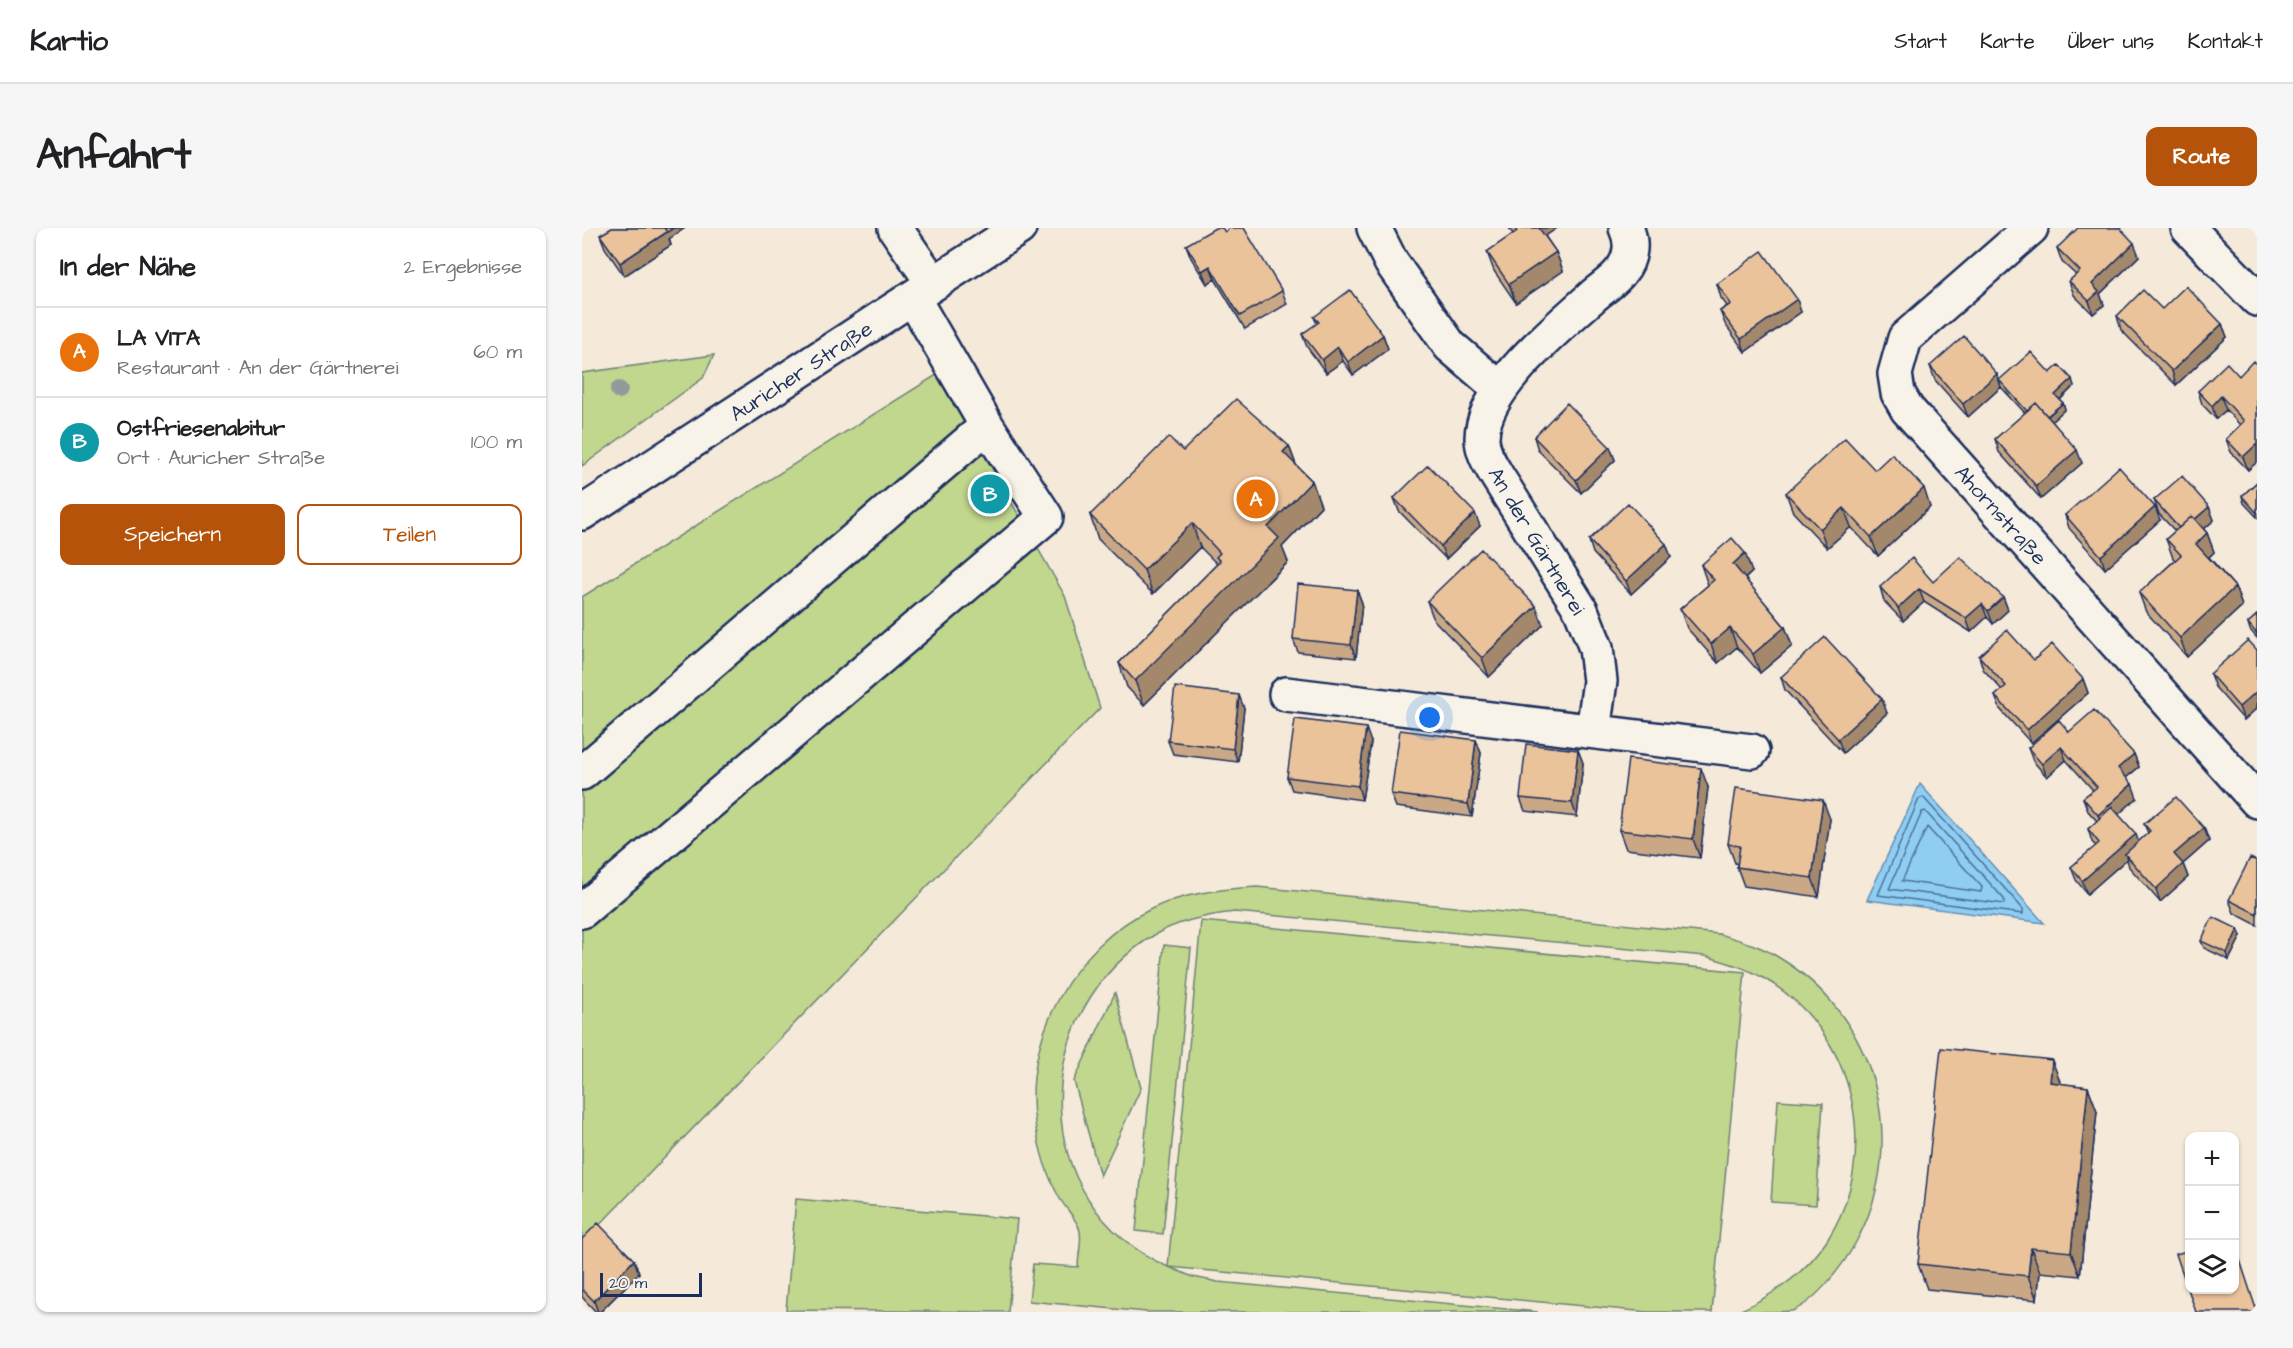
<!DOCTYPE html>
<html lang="de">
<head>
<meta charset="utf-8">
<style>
  body { margin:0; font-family:"Architects Daughter",sans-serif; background:#f6f6f6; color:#202124 }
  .controls { position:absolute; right:18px; bottom:18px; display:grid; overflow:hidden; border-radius:12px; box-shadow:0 2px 4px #0004 }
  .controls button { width:54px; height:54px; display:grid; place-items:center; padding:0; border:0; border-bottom:2px solid #e0e0e0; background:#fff; color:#202124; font:30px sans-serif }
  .scale { position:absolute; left:18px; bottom:15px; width:102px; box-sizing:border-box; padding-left:6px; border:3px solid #1b2f5e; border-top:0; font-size:16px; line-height:21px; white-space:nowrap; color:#1b2f5e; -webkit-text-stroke:4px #f7f3e8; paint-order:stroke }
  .you { position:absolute; left:848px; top:490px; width:21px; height:21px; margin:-15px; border:4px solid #fff; border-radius:50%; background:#1a73e8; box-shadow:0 0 0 9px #1a73e833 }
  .badge { display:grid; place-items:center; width:39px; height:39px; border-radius:50%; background:#b45309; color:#fff; font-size:20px; font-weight:700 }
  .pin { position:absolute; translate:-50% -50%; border:3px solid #fff; box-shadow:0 2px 6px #0006 }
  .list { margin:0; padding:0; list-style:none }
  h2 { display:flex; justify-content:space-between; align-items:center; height:78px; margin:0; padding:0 24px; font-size:26px }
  h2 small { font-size:20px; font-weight:400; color:#757577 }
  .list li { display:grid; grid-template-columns:39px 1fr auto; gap:18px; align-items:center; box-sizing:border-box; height:90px; padding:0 24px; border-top:2px solid #e0e0e0 }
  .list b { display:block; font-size:22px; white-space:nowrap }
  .list p { margin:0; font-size:20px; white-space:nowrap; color:#757577 }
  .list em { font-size:20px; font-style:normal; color:#757577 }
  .actions { display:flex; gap:12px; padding:18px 24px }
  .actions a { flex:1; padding:14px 0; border:2px solid #b45309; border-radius:12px; text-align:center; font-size:21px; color:#b45309 }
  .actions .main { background:#b45309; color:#fff }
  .icon { flex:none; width:33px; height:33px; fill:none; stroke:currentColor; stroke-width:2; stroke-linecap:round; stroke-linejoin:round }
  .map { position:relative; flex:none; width:1675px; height:1084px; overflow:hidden; border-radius:12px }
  header { display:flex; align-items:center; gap:36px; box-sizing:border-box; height:84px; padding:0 30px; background:#fff; border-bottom:2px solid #e0e0e0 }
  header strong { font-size:28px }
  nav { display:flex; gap:33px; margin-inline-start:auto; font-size:21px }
  .intro { display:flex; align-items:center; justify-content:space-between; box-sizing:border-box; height:144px; padding:0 36px }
  h1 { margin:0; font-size:42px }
  .button { padding:15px 27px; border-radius:12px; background:#b45309; color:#fff; font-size:21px; font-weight:700 }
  main { display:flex; gap:36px; padding:0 36px }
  aside { flex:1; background:#fff; border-radius:12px; box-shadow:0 2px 4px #0004 }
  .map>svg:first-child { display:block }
  .green { fill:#c0d78d; stroke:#6e8376; stroke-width:1.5 }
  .water { fill:#90cef1; stroke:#618eb6; stroke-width:1.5 }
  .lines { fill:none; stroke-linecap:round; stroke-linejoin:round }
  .shore { stroke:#4a6f99; stroke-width:1.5 }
  .minor-casing { stroke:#1b2f5e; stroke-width:38 }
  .minor { stroke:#f7f3e8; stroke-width:33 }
  .tree { fill:#949a9c }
  .wall { fill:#caa885; stroke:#1b2f5e; stroke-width:1.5 }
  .shaded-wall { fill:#a4886c; stroke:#1b2f5e; stroke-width:1.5 }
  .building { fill:#ebc39b; stroke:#1b2f5e; stroke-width:1.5 }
  .labels { text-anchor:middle; stroke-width:5; stroke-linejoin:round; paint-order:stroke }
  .street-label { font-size:21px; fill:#1b2f5e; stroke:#f7f3e8 }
</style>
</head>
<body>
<header>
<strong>Kartio</strong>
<nav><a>Start</a><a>Karte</a><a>Über uns</a><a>Kontakt</a></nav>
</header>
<div class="intro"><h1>Anfahrt</h1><a class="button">Route</a></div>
<main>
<aside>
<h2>In der Nähe<small>2 Ergebnisse</small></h2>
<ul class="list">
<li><span class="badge" style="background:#e8710a">A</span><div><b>LA VITA</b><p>Restaurant · An der Gärtnerei</p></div><em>60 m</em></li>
<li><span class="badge" style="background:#0f9aa8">B</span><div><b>Ostfriesenabitur</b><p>Ort · Auricher Straße</p></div><em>100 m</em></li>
</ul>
<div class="actions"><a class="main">Speichern</a><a>Teilen</a></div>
</aside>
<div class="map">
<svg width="1675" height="1084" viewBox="0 0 1675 1084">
  <rect width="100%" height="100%" fill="#f5e9d9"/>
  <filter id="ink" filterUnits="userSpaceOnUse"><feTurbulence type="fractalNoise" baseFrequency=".0167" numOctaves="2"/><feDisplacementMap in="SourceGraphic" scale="12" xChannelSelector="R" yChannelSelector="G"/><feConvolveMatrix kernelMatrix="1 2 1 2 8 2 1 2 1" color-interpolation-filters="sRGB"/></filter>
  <g filter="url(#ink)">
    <path class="green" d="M132 127 121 150 0 238V145Z
      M356 146 483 368 518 480 0 1015V369Z
      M675 659 1137 706C1157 712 1177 717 1196 729 1294 787 1329 914 1274 1014 1262 1036 1234 1074 1210 1083 1199 1084 1168 1084 1155 1084 1190 1068 1222 1047 1244 1014 1301 927 1274 804 1183 751 1165 740 1144 734 1123 728L653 684C626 687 598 692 574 706 445 782 444 975 586 1039L619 693 1163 744 1130 1084H1066L587 1039 611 1049 636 1054 956 1084H565L447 1073 451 1036 496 1039C496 1028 500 1014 498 1003 496 992 482 979 477 969 464 946 457 920 453 895 440 811 492 717 569 681 602 665 638 661 675 659Z
      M582 717 609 720 581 1006 554 1003Z
      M533 765 559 860 518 948 492 853Z
      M1196 872 1241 875 1234 977 1189 974Z
      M214 971 435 991 426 1084 204 1082Z"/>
    <path class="water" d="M1338 556 1462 695 1285 672Z"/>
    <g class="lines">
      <path class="shore" d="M1341 569 1441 681V686L1296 667 1337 571Z
        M1343 583 1422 671V676L1307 661 1340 584Z
        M1345 599 1400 659 1399 664 1320 653Z"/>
      <defs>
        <path id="minor" d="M313 0 351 55
          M792 0 809 34 868 118 917 160
          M1449 0 1323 110 1313 146 1316 165 1325 181 1675 573
          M1606 0 1675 71
          M0 285 437 0
          M704 466 1170 523
          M1011 503 1018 453 1014 420 999 382 915 248C908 236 900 224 900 210 900 160 976 100 1011 68 1020 60 1032 53 1039 43 1049 31 1051 14 1044 0
          M0 545 405 198
          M0 683 464 289 405 198 331 70"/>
      </defs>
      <use href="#minor" class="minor-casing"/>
      <use href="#minor" class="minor"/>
    </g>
    <circle class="tree" cx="37" cy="162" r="9"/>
    <path class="wall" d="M30 0H103L87 11 89 17 42 48 23 20 18 7Z
      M927 0H975L963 8 974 24 981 43 934 75 912 43 905 24 931 6Z
      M643 4 700 63 705 76 663 101 633 51 625 56 609 30 604 17Z
      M1475 20 1557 28 1518 66 1522 77 1511 86 1492 67 1487 53 1494 47 1480 34Z
      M1135 56 1219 84 1163 124 1143 96 1138 83 1145 78 1139 70Z
      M1535 88 1640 96 1645 109 1594 157 1539 102Z
      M732 89 801 107 806 121 771 147 761 133 744 145 725 119 720 106 735 96Z
      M1675 137V234L1666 242 1649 224 1644 211 1658 197 1644 182 1634 191 1620 176 1616 163 1657 148Z
      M1348 138 1415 146 1417 152 1468 145 1492 158 1478 172 1481 175 1483 181 1470 193 1500 235 1459 271 1417 224 1413 211 1443 185 1419 159 1386 189 1353 152Z
      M952 209 1028 219 1033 232 999 265 956 222Z
      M707 218 714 237 730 253 739 278 700 319 706 334 562 477 545 459 537 435 635 336 618 319 571 366 516 311 508 287 601 223Z
      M1293 242 1348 279 1296 328 1269 299 1245 320 1211 284 1204 265Z
      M1675 254V289L1662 275 1660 268Z
      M812 270 898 298 864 331 817 283Z
      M1572 272 1627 279 1632 292 1622 301 1625 305 1632 324 1627 329 1653 359 1660 378 1605 429 1564 384 1557 365 1593 332 1591 330 1584 311 1593 303 1577 286Z
      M1483 287 1578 292 1523 341 1487 300Z
      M1007 312 1084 316 1089 329 1049 366 1011 325Z
      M1119 337 1170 344 1163 351 1203 399 1210 418 1178 445 1155 419 1136 435 1105 400 1098 381 1126 357Z
      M1351 354 1421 369 1426 382 1411 396 1405 389 1389 404 1342 374 1321 393 1302 373 1298 359Z
      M775 362 780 375 774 430 716 424 711 411Z
      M845 373 961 397 907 449 852 392Z
      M1675 387V410L1668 402 1666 395Z
      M1675 422V480L1662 492 1633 459 1628 446Z
      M1397 428 1452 432 1501 451 1506 465 1449 515 1418 481 1413 468 1420 462 1401 441Z
      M1199 449 1305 485 1261 525 1203 462Z
      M662 480 656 534 591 526 586 513Z
      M1487 504 1552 526 1557 539 1544 550 1555 570 1536 586 1556 614 1566 605 1562 596 1622 600 1627 613 1601 636 1606 649 1578 674 1547 639 1545 631 1505 666 1494 652 1489 639 1514 618 1510 614 1506 601 1515 593 1506 583 1501 570 1511 562 1484 532 1465 549 1451 533 1446 520Z
      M894 512 899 525 890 589 814 579 809 566Z
      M789 514 780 572 710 562 705 549Z
      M996 522 1001 535 995 589 943 583 938 570Z
      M1126 559 1118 630 1044 621 1037 602Z
      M1248 591 1237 669 1162 658 1155 639V636L1153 635 1146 616Z
      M1675 633V697L1652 685 1647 672Z
      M1659 708 1647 732 1622 720 1619 713Z
      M1479 856 1506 859 1515 883 1498 1048 1458 1044 1455 1072 1345 1061 1336 1036Z
      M0 1011 52 1032 57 1045 18 1084H14L0 1069Z"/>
    <path class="shaded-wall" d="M91 0H103L87 11 89 17 42 48 38 35Z
      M955 0H975L959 11Z
      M1552 15 1557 28 1518 66 1522 77 1511 86 1507 73 1510 56Z
      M974 24 981 43 934 75 927 56Z
      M628 38 633 51 625 56 620 43Z
      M1215 71 1219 84 1163 124 1159 111Z
      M1640 96 1645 109 1594 157 1590 143Z
      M801 107 806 121 771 147 766 134Z
      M756 119 761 133 744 145 740 132Z
      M1415 146 1419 159 1386 189 1381 176Z
      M1490 151 1492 158 1476 173 1473 167Z
      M1639 168 1644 182 1634 191 1630 178Z
      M1481 175 1483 181 1466 197 1464 190Z
      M1675 216V234L1666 242 1661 229Z
      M707 218 716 242 701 224Z
      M1028 219 1033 232 999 265 994 252Z
      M1495 222 1500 235 1459 271 1454 258Z
      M730 253 739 278 700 319 706 334 562 477 553 453 686 299Z
      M1342 260 1348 279 1296 328 1289 309Z
      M1573 279 1578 292 1523 341 1519 328Z
      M1627 279 1632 292 1604 317 1600 303Z
      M1262 280 1269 299 1245 320 1238 301Z
      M893 285 898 298 864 331 859 318Z
      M610 295 618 319 571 366 562 342Z
      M1625 305 1632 324 1621 335 1614 316Z
      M1084 316 1089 329 1049 366 1044 353Z
      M1163 325 1170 344 1158 355 1151 336Z
      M1653 359 1660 378 1605 429 1598 410Z
      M1337 361 1342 374 1321 393 1316 380Z
      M775 362 780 375 774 430 769 417Z
      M1421 369 1426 382 1411 396 1406 383Z
      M1400 376 1405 389 1389 404 1384 390Z
      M954 378 961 397 907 449 900 430Z
      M1203 399 1210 418 1178 445 1171 426Z
      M1148 400 1155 419 1136 435 1129 416Z
      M1501 451 1506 465 1449 515 1445 502Z
      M1675 463V480L1662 492 1657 479Z
      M657 467 662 480 656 534 651 521Z
      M1300 471 1305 485 1261 525 1256 511Z
      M784 500 789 514 780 572 776 558Z
      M894 512 899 525 890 589 886 576Z
      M1479 519 1484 532 1465 549 1460 536Z
      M996 522 1001 535 995 589 990 575Z
      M1552 526 1557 539 1540 553 1536 540Z
      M1119 540 1126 559 1118 630 1111 611Z
      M1550 556 1555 570 1521 600 1516 587Z
      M1241 572 1248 591 1237 669 1230 650Z
      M1622 600 1627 613 1601 636 1606 649 1578 674 1574 661 1592 626Z
      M1554 606 1558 619 1543 626 1545 631 1505 666 1500 653Z
      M1656 701 1659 708 1647 732 1645 725Z
      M1470 832 1479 856 1468 854Z
      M1506 859 1515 883 1498 1048 1489 1024Z
      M1449 1020 1458 1044 1455 1072 1446 1048Z
      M52 1032 57 1045 18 1084H16L12 1073Z"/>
    <path class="building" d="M30 0H82L85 4 38 35 18 7Z
      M82 0H91L85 4Z
      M633 0H640L643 4 648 0H662L700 63 658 88 628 38 620 43 604 17Z
      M933 0H957L974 24 927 56 905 24 935 3Z
      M1496 0H1538L1552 15 1510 56 1517 64 1507 73 1487 53 1498 43 1475 20Z
      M1180 23 1215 71 1159 111 1138 83 1149 76 1135 56Z
      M1604 58 1640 96 1590 143 1535 88 1561 62 1580 81Z
      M768 62 801 107 766 134 756 119 740 132 720 106 737 94 732 89Z
      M1382 108 1415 146 1381 176 1348 138Z
      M1449 124 1468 145 1477 137 1490 151 1473 167 1481 175 1465 188 1454 175 1445 183 1417 152Z
      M1671 133 1675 137V216L1661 229 1644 211 1662 193 1639 168 1630 178 1616 163 1645 135 1657 148Z
      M654 171 707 218 701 224 730 253 686 299 697 310 553 453 537 435 638 333 634 329 638 325 610 295 562 342 508 287 587 209 601 223Z
      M985 175 1028 219 994 252 952 209Z
      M1454 175 1495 222 1454 258 1413 211Z
      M1263 210 1293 242 1310 226 1342 260 1289 309 1262 280 1238 301 1204 265Z
      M846 237 893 285 859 318 812 270Z
      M1537 239 1573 279 1519 328 1483 287Z
      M1600 248 1627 279 1613 291 1610 288 1597 300 1572 272Z
      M1675 254V285L1660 268Z
      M1046 275 1084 316 1044 353 1007 312Z
      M1610 288 1625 305 1614 316 1653 359 1598 410 1557 365 1599 327 1584 311Z
      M1150 310 1163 325 1151 336 1203 399 1171 426 1148 400 1129 416 1098 381 1132 352 1119 337Z
      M899 321 954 378 900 430 845 373Z
      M1378 329 1421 369 1406 383 1400 376 1384 390 1337 361 1316 380 1298 359 1330 330 1351 354Z
      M716 356 775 362 769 417 711 411Z
      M1675 387V406L1666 395Z
      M1425 402 1452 432 1470 416 1501 451 1445 502 1413 468 1424 458 1397 428Z
      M1243 409 1300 471 1256 511 1199 449Z
      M1666 412 1675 422V463L1657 479 1628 446Z
      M593 459 657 467 651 521 586 513Z
      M1512 482 1552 526 1536 540 1550 556 1516 587 1501 570 1515 559 1479 519 1460 536 1446 520 1477 492 1487 504Z
      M713 491 784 500 776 558 705 549Z
      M818 502 894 512 886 576 809 566Z
      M944 516 996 522 990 575 938 570Z
      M1046 531 1119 540 1111 611 1037 602Z
      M1154 560 1241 572 1230 650 1155 639 1158 618 1146 616Z
      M1594 569 1622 600 1592 626 1601 636 1574 661 1543 626 1568 603 1562 596Z
      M1530 579 1554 606 1500 653 1489 639 1517 615 1506 601Z
      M1668 630 1675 633V686L1647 672Z
      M1631 689 1656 701 1645 725 1619 713Z
      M1359 820 1470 832 1468 854 1506 859 1489 1024 1449 1020 1446 1048 1336 1036Z
      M16 995 52 1032 12 1073 0 1061V1011Z
      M1653 1017 1675 1084H1614L1594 1026 1608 1022V1062H1653Z"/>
  </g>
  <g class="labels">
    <g class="street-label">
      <text transform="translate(219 143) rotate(-33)" y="7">Auricher Straße</text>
      <text transform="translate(1419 287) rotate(48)" y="7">Ahornstraße</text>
      <text transform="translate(955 313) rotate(59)" y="7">An der Gärtnerei</text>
    </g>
  </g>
</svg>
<div class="controls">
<button>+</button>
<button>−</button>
<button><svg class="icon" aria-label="layers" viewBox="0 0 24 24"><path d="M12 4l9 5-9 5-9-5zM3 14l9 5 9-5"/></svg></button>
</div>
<div class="scale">20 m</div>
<div class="you"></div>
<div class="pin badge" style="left:674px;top:271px;background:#e8710a">A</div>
<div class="pin badge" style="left:408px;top:266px;background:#0f9aa8">B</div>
</div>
</main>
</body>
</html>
